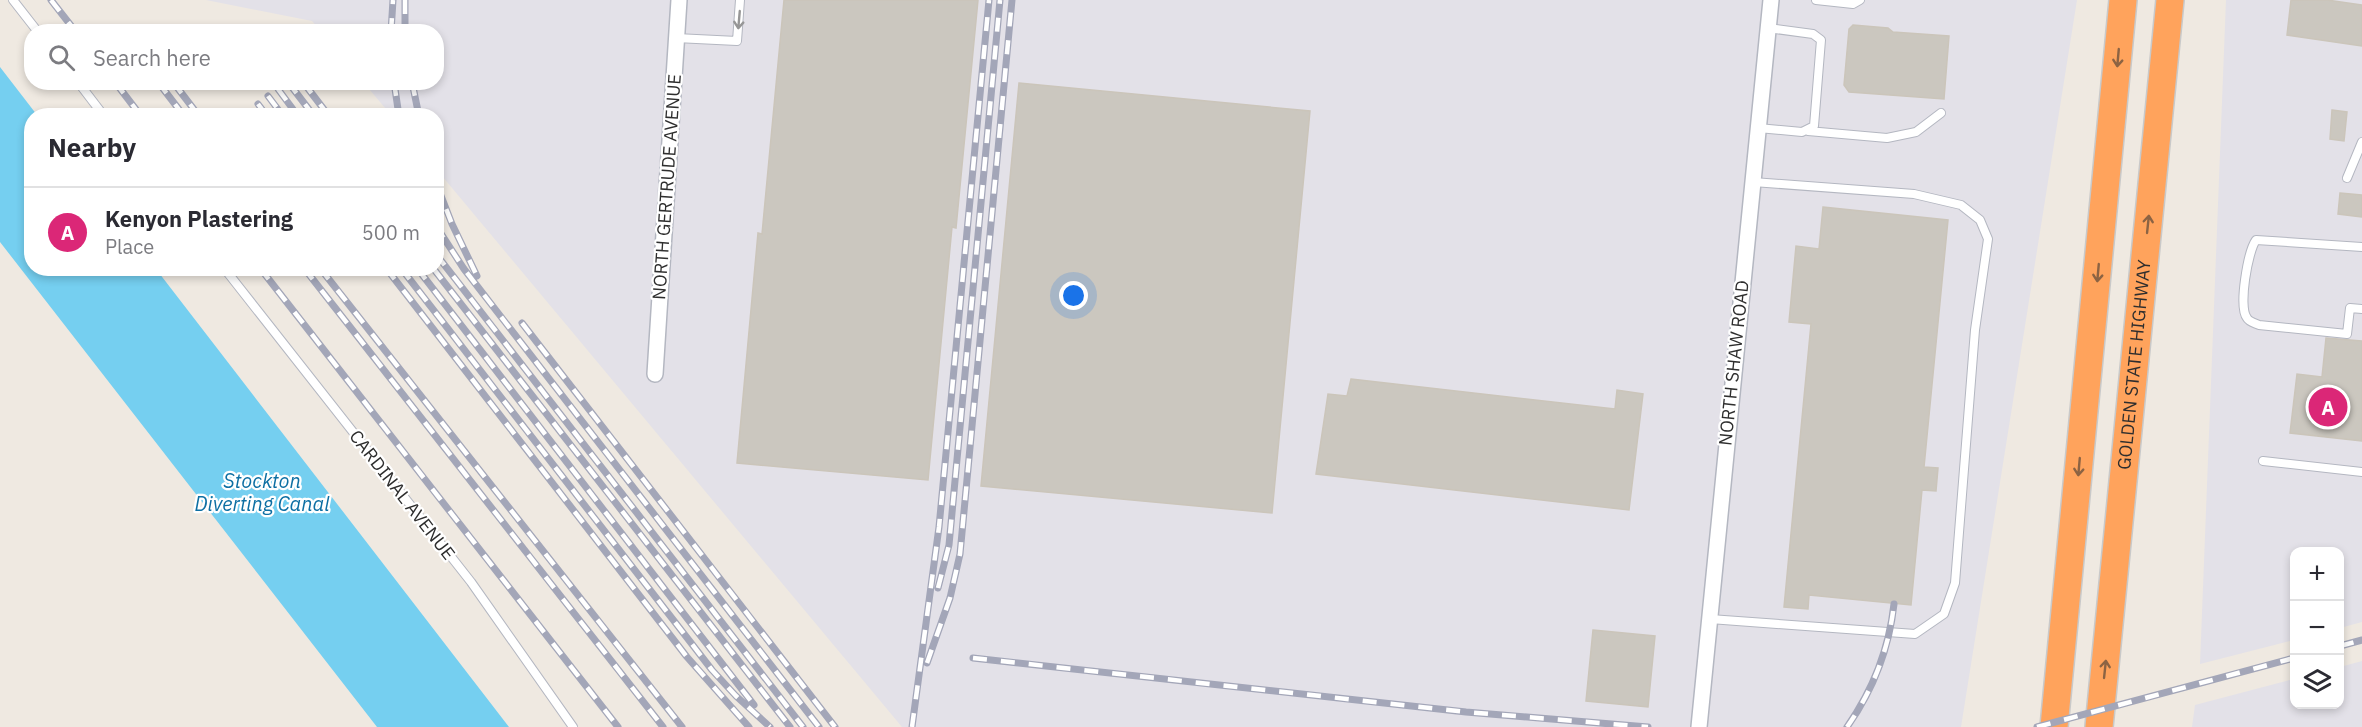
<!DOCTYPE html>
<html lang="en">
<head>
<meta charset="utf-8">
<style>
  body { margin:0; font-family:"IBM Plex Sans",sans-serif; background:#f7f7f7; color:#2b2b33 }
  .controls { position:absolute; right:18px; bottom:18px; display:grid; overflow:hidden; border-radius:12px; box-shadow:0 3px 9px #0003 }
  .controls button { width:54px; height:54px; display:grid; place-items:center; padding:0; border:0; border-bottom:2px solid #e1e1e2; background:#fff; color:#2b2b33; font:30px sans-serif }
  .you { position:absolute; left:1074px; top:296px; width:21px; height:21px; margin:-15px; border:4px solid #fff; border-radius:50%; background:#1a73e8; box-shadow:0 0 0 9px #1a73e833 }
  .badge { display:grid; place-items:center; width:39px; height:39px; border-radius:50%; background:#db2777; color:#fff; font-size:20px; font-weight:700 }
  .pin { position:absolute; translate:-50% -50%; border:3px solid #fff; box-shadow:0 2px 6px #0006 }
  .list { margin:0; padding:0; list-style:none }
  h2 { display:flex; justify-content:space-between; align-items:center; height:78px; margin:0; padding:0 24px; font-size:26px }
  h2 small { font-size:20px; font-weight:400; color:#7c7c81 }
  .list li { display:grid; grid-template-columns:39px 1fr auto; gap:18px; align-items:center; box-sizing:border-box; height:90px; padding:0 24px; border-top:2px solid #e1e1e2 }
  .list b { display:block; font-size:22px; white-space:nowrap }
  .list p { margin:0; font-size:20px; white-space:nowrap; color:#7c7c81 }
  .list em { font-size:20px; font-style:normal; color:#7c7c81 }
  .icon { flex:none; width:33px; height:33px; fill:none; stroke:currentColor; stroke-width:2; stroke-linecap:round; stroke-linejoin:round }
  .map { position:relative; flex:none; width:2362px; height:727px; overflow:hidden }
  .search { position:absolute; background:#fff; box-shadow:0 3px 9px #0003; left:24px; top:24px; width:420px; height:66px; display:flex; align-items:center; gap:15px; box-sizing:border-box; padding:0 21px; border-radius:24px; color:#7c7c81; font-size:22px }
  .panel { position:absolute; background:#fff; box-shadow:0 3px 9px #0003; left:24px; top:108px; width:420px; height:168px; border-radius:24px }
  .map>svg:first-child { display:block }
  .industrial { fill:#e3e1e8 }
  .water { fill:#75cff0 }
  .building { fill:#cbc7bf; stroke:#cbc5ba; stroke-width:1.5 }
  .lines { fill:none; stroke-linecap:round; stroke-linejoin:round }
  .lane-casing { stroke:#b4b7c1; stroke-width:10 }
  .street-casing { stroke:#b4b7c1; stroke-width:18 }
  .highway-casing { stroke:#c9c9c9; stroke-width:30 }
  .lane { stroke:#fff; stroke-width:8 }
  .street { stroke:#fff; stroke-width:15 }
  .highway { stroke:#ffa35c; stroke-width:27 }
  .rail-casing { stroke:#a3a6b8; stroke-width:7 }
  .rail { stroke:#fff; stroke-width:4.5; stroke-dasharray:14; stroke-linecap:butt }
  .oneway { stroke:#969696 }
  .oneway2 { stroke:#8c6343 }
  .labels { text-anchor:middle; stroke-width:4.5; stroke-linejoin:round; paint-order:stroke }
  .street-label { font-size:18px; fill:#2e2e2e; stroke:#fff }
  .water-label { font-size:20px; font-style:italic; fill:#0d6fa3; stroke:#fff }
</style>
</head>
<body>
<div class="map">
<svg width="2362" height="727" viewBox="0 0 2362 727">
  <rect width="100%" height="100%" fill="#efe9e1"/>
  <path class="industrial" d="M206 0H2077L1961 727H902L437 170 436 116 391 115 364 83 436 82V32L321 31 312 21Z
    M2226 0H2362V622L2340 628V552H2294V640L2200 664Z
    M2362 661V727H2192L2195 705 2294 679V704H2340V667Z"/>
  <path class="water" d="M0 67 37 115 32 116V268L156 269 509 727H377L0 242Z"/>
  <path class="building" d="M784 0H978L956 228 952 227 928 480 737 463 758 233 762 234Z
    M2291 0H2327L2362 5V46L2287 35Z
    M1853 25 1888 28 1893 32 1949 36 1944 99 1849 92 1844 85 1849 29Z
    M1019 83 1310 111 1272 513 981 486Z
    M2332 110 2347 112 2344 141 2330 139Z
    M2340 193 2362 195V217L2338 214Z
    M1823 207 1948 220 1924 467 1938 468 1936 491 1922 490 1911 605 1809 595 1808 609 1784 607 1811 324 1789 322 1796 246 1819 249Z
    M2326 338 2362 341V441L2290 433 2297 374 2322 377Z
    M1351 379 1615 409 1617 390 1643 394 1629 510 1316 474 1328 394 1347 396Z
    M1593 630 1655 636 1648 707 1586 701Z"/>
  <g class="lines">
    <defs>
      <path id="lane" d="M13 0 38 32
        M1816 0 1853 4 1860 0
        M676 38 737 41 740 0
        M78 82 104 116
        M1758 128 1802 132 1814 126 1821 40 1813 34 1768 28
        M1808 131 1887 138 1916 132 1941 113
        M2347 178 2362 142
        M2362 247 2256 240C2248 251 2238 307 2247 318 2249 322 2255 323 2259 325L2347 334 2350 308 2362 309
        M224 268 471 582 573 727
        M2263 461 2362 472
        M1710 619 1915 634 1944 614 1955 583 1975 330 1988 239 1980 220 1961 205 1914 194 1753 182"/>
      <path id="street" d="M655 374 679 0
        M1699 727 1771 0"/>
      <g id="highway">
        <path d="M2054 727 2123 0"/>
        <path id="s1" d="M2099 727 2170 0"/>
      </g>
    </defs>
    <use href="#lane" class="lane-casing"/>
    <use href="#street" class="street-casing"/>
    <use href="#highway" class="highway-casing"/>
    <use href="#lane" class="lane"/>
    <use href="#street" class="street"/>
    <use href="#highway" class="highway"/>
    <defs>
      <path id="rail" d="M51 0 76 32
        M405 0V32
        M132 31 133 32
        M391 32 393 0
        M115 82 141 116
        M158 82 184 116
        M173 82 199 116
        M288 82 314 116
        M303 82 329 116
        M394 82 399 116
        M412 82 419 116
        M278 89 298 116
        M268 96 283 116
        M258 104 267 116
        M436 183 452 224 477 276
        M436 226 464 269 819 727
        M436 254 803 727
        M260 268 618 727
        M304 268 663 727
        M320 268 682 727
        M386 268 687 657 749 727
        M401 268 712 670 736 696 770 727
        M417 268 754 705
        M433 268 790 727
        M522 323 835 727
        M938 588 949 545 1000 0
        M2340 646 2362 640
        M973 658 1466 712 1648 727
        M927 663 950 598 960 554 1012 0
        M912 727 939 527 989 0
        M1847 727C1873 690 1889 649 1894 604
        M2037 727 2294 658"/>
    </defs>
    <use href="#rail" class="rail-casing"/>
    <use href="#rail" class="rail"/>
  </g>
  <defs><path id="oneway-shaft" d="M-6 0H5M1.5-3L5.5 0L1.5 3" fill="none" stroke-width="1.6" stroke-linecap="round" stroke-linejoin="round" transform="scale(1.5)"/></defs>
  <use class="oneway" href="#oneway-shaft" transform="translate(739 20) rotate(95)"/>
  <g class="oneway2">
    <use href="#oneway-shaft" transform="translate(2118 58) rotate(95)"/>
    <use href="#oneway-shaft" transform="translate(2148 224) rotate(-84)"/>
    <use href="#oneway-shaft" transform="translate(2098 273) rotate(95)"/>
    <use href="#oneway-shaft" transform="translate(2079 467) rotate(95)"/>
    <use href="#oneway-shaft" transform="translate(2105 669) rotate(-84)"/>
  </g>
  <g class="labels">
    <g class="street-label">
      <text transform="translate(667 187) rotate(-86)" y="6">NORTH GERTRUDE AVENUE</text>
      <text transform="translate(1734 363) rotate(-84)" y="6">NORTH SHAW ROAD</text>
      <text dy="6" stroke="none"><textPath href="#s1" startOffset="364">GOLDEN STATE HIGHWAY</textPath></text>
      <text transform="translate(402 495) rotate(52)" y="6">CARDINAL AVENUE</text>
    </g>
    <g class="water-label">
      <text x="262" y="488">Stockton<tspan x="262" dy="23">Diverting Canal</tspan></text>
    </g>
  </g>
</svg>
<div class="controls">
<button>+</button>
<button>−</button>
<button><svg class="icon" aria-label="layers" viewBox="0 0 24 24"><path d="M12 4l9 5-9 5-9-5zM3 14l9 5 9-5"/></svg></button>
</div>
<div class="you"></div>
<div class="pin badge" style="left:2328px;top:407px">A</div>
<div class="search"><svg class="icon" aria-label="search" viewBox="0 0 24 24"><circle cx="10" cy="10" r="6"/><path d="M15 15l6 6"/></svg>Search here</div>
<section class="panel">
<h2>Nearby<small></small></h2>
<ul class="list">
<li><span class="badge">A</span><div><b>Kenyon Plastering</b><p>Place</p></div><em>500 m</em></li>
</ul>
</section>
</div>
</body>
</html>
